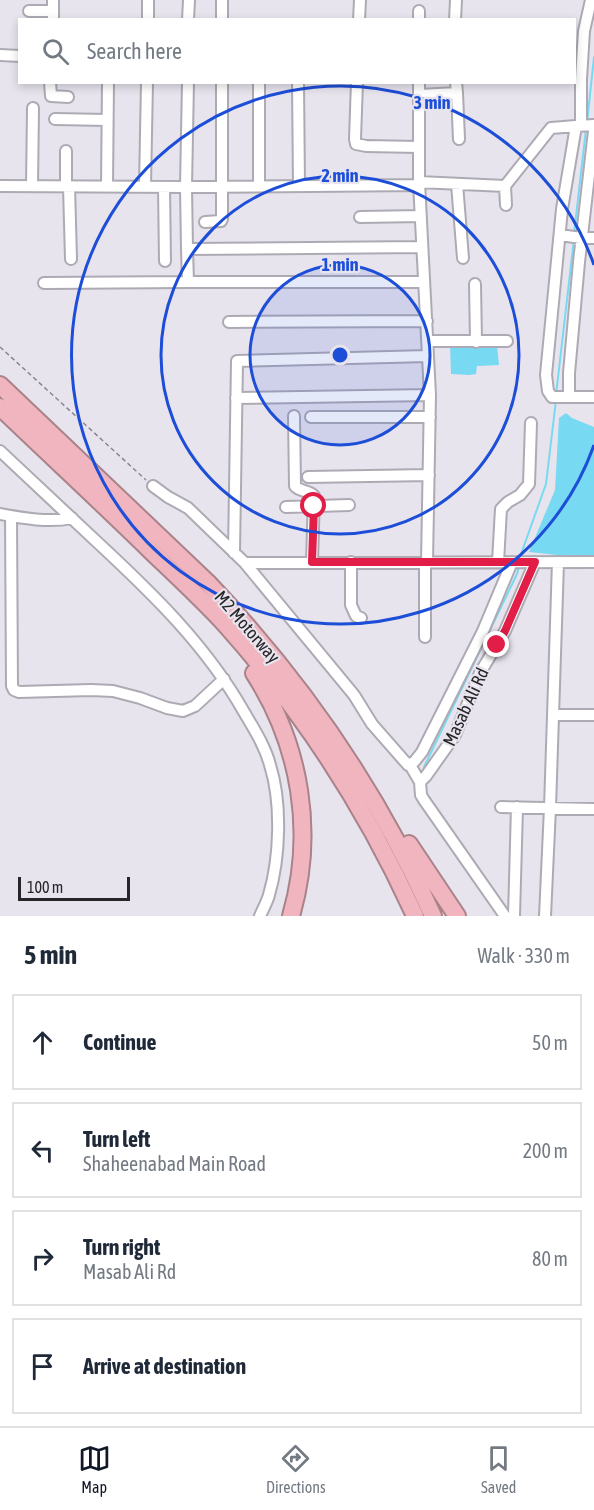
<!DOCTYPE html>
<html lang="en">
<head>
<meta charset="utf-8">
<style>
  body { margin:0; font-family:"Asap Condensed",sans-serif; background:#f6f6f7; color:#1f2937 }
  .scale { position:absolute; left:18px; bottom:15px; width:112px; box-sizing:border-box; padding-left:6px; border:3px solid #262528; border-top:0; font-size:16px; line-height:21px; white-space:nowrap; color:#262528; -webkit-text-stroke:4px #e8e4ee; paint-order:stroke }
  .stop { position:absolute; width:18px; height:18px; margin:-14px; border:4px solid #e11d48; border-radius:50%; background:#fff }
  .stop.end { background:#e11d48; border-color:#fff; box-shadow:0 2px 6px #0008 }
  .list { margin:0; padding:0; list-style:none }
  h2 { display:flex; justify-content:space-between; align-items:center; height:78px; margin:0; padding:0 24px; font-size:26px }
  h2 small { font-size:20px; font-weight:400; color:#747a83 }
  .list li { display:grid; grid-template-columns:39px 1fr auto; gap:18px; align-items:center; box-sizing:border-box; height:96px; margin:0 12px 12px; padding:0 12px; border:2px solid #e0e1e3; border-radius:0px }
  .list b { display:block; font-size:22px; white-space:nowrap }
  .list p { margin:0; font-size:20px; white-space:nowrap; color:#747a83 }
  .list em { font-size:20px; font-style:normal; color:#747a83 }
  .icon { flex:none; width:33px; height:33px; fill:none; stroke:currentColor; stroke-width:2; stroke-linecap:round; stroke-linejoin:round }
  .map { position:relative; flex:none; width:594px; height:916px; overflow:hidden }
  .search { position:absolute; background:#fff; box-shadow:0 3px 9px #0003; left:18px; right:18px; top:18px; height:66px; display:flex; align-items:center; gap:15px; box-sizing:border-box; padding:0 21px; border-radius:0px; color:#747a83; font-size:22px }
  .sheet { height:510px; background:#fff }
  nav { display:flex; justify-content:space-around; align-items:center; box-sizing:border-box; height:84px; border-top:2px solid #e0e1e3; background:#fff; font-size:16px; color:#747a83 }
  nav a { display:grid; justify-items:center; gap:3px }
  nav .on { color:#111827 }
  .map>svg:first-child { display:block }
  .water { fill:#78d9f2 }
  .lines { fill:none; stroke-linecap:round; stroke-linejoin:round }
  .stream { stroke:#78d9f2; stroke-width:2 }
  .minor-casing { stroke:#aeaab3; stroke-width:14 }
  .highway-casing { stroke:#a9838a; stroke-width:20 }
  .path { stroke:#8a878e; stroke-width:1.5; stroke-dasharray:4.5 3; stroke-linecap:butt }
  .minor { stroke:#fff; stroke-width:10 }
  .highway { stroke:#f0b5be; stroke-width:16 }
  .route { stroke:#e11d48; stroke-width:8 }
  .ring { fill:none; stroke:#1d4ed8; stroke-width:3 }
  .labels { text-anchor:middle; stroke-width:4.5; stroke-linejoin:round; paint-order:stroke }
  .street-label { font-size:18px; fill:#262528; stroke:#e8e4ee }
  .centre { fill:#1d4ed8; stroke:#e8e4ee; stroke-width:3 }
  .ring-label { font-size:18px; text-anchor:middle; font-weight:bold; fill:#1d4ed8; stroke:#e8e4ee; stroke-width:4.5; stroke-linejoin:round; paint-order:stroke }
</style>
</head>
<body>
<div class="map">
<svg width="594" height="916" viewBox="0 0 594 916">
  <rect width="100%" height="100%" fill="#e8e4ee"/>
  <path class="water" d="M497 344 499 365 477 366 476 374 469 375 451 374 450 345Z
    M566 413 572 418 594 427V555H593L566 556 529 552 555 490 559 418Z"/>
  <g class="lines">
    <path class="stream" d="M587 123 594 57
      M574 234 586 129
      M556 395 574 239
      M520 557 546 484 556 400
      M424 767 517 574 519 566"/>
    <defs>
      <path id="minor" d="M222 0V20
        M29 11H53
        M53 20V0
        M148 20V0
        M188 20 189 0
        M359 20 360 0
        M419 20V11
        M455 20 456 0
        M0 55 20 56
        M50 82 51 96 68 97
        M188 82 186 187 187 249 422 247
        M259 82V186
        M298 82 299 186
        M357 82 355 139 356 144 366 146 419 147
        M419 82V182L430 395 427 562
        M457 93 459 139
        M419 95 457 93 456 82
        M55 119 107 120
        M581 125V79L584 31 591 0
        M594 125 576 126 562 209 546 375 548 391 552 397H594
        M66 151V186
        M419 182 505 186 551 128 576 126
        M457 184 463 258
        M0 186 186 187 420 185
        M32 186 33 108
        M69 186 71 259
        M107 186 108 82
        M145 186 147 82
        M505 186 506 205
        M164 187 165 261
        M360 217 421 216
        M205 222 221 221 222 219V82
        M560 235 581 238H594
        M187 249 188 282H423
        M44 283 188 282
        M475 284 476 342
        M229 322 427 321
        M427 341H507
        M569 397V373L579 262 594 131
        M236 398 430 395
        M294 416 295 486C300 492 309 490 314 496L312 562
        M311 417H430
        M0 451C32 481 64 511 96 541 152 593 206 645 244 712 254 729 265 746 270 765 282 803 280 857 269 895 267 902 263 909 260 916
        M308 477 429 475
        M153 486 168 497 188 508 245 563 354 695 372 724 408 765 414 762 422 752 483 631 512 562
        M286 507 349 505
        M0 514C22 518 49 523 72 518
        M11 516 12 686 14 690 19 692 91 690 113 691 140 698 167 708 183 711 195 706 224 679
        M234 553 237 361 428 356
        M351 562V605L356 616 361 618
        M425 562V637
        M498 562 501 509 508 502 520 495 529 484 531 423
        M245 563 594 562
        M553 715H594
        M410 765 420 782 421 795 424 800 505 916
        M420 782 426 776 455 735 480 673 505 631 535 562
        M501 807 594 809
        M514 916 517 807
        M545 916 550 808 558 562"/>
      <path id="highway" d="M0 385 208 583C301 681 378 792 433 916
        M0 407C50 455 101 502 151 551 176 575 202 599 225 624 303 711 367 810 415 916
        M254 673C301 746 315 833 291 916
        M409 844 457 916"/>
    </defs>
    <use href="#minor" class="minor-casing"/>
    <use href="#highway" class="highway-casing"/>
    <path class="path" d="M0 347 146 480"/>
    <use href="#minor" class="minor"/>
    <use href="#highway" class="highway"/>
  </g>
  <g class="lines">
    <path class="route" d="M314 506 312 562H535L505 631 497 645"/>
  </g>
  <circle cx="340" cy="355" r="90" fill="#1d4ed8" fill-opacity=".12"/>
  <g class="ring">
    <circle cx="340" cy="355" r="90"/>
    <circle cx="340" cy="355" r="179"/>
    <path d="M594 445A269 269 0 1 1 594 265"/>
  </g>
  <g class="labels">
    <g class="street-label">
      <text transform="translate(247 627) rotate(49)" y="6">M2 Motorway</text>
      <text transform="translate(466 707) rotate(-65)" y="6">Masab Ali Rd</text>
    </g>
  </g>
  <circle cx="340" cy="355" r="9" class="centre"/>
  <g class="ring-label">
    <text x="432" y="109">3 min</text>
    <text x="340" y="182">2 min</text>
    <text x="340" y="271">1 min</text>
  </g>
</svg>
<div class="scale">100 m</div>
<div class="stop" style="left:314px;top:506px"></div>
<div class="stop end" style="left:497px;top:645px"></div>
<div class="search"><svg class="icon" aria-label="search" viewBox="0 0 24 24"><circle cx="10" cy="10" r="6"/><path d="M15 15l6 6"/></svg>Search here</div>
</div>
<section class="sheet">
<h2>5 min<small>Walk · 330 m</small></h2>
<ul class="list">
<li><svg class="icon" aria-label="ahead" viewBox="0 0 24 24"><path d="M12 20V5M6 11l6-6 6 6"/></svg><div><b>Continue</b></div><em>50 m</em></li>
<li><svg class="icon" aria-label="left" viewBox="0 0 24 24"><path d="M17 20v-9H6M10 6l-5 5 5 5"/></svg><div><b>Turn left</b><p>Shaheenabad Main Road</p></div><em>200 m</em></li>
<li><svg class="icon" aria-label="right" viewBox="0 0 24 24"><path d="M7 20v-9h11M14 6l5 5-5 5"/></svg><div><b>Turn right</b><p>Masab Ali Rd</p></div><em>80 m</em></li>
<li><svg class="icon" aria-label="arrive" viewBox="0 0 24 24"><path d="M6 21V4h12l-3 4 3 4H6"/></svg><div><b>Arrive at destination</b></div></li>
</ul>
</section>
<nav>
<a class="on"><svg class="icon" aria-label="map" viewBox="0 0 24 24"><path d="M3 6l6-2 6 2 6-2v14l-6 2-6-2-6 2zM9 4v14M15 6v14"/></svg>Map</a>
<a><svg class="icon" aria-label="directions" viewBox="0 0 24 24"><path d="M12 3l9 9-9 9-9-9zM9 14v-3h6M13 9l2 2-2 2"/></svg>Directions</a>
<a><svg class="icon" aria-label="saved" viewBox="0 0 24 24"><path d="M7 4h10v16l-5-4-5 4z"/></svg>Saved</a>
</nav>
</body>
</html>
